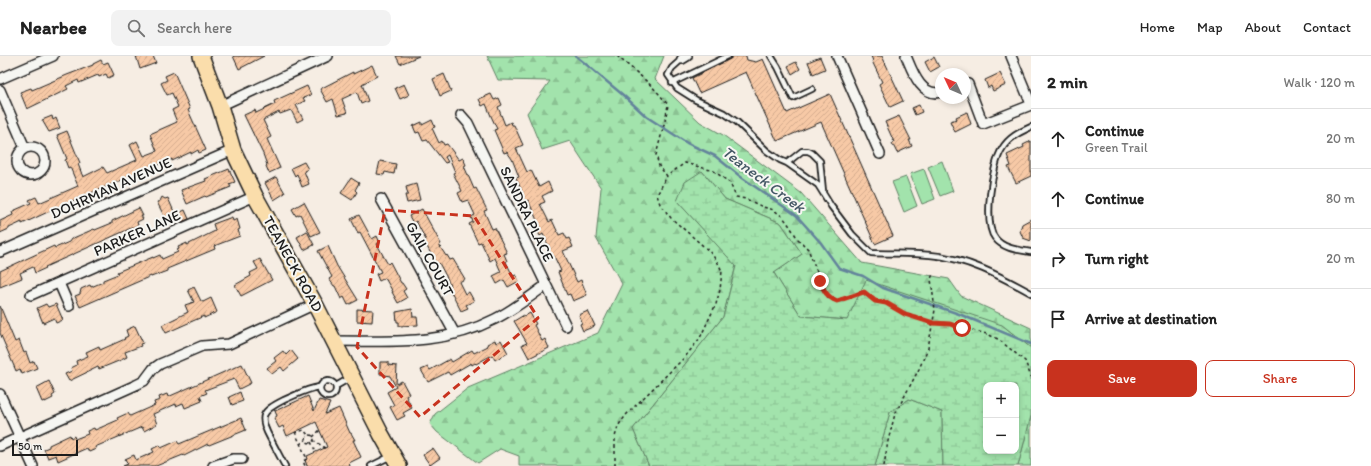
<!DOCTYPE html>
<html lang="en">
<head>
<meta charset="utf-8">
<style>
  body { margin:0; font-family:Itim,sans-serif; background:#f2f2f2; color:#222 }
  .controls { position:absolute; right:12px; bottom:12px; display:grid; overflow:hidden; border-radius:8px; box-shadow:0 2px 6px #0003 }
  .controls button { width:36px; height:36px; display:grid; place-items:center; padding:0; border:0; border-bottom:1px solid #e0e0e0; background:#fff; color:#222; font:20px sans-serif }
  .compass { position:absolute; left:935px; top:12px; width:36px; height:36px; border-radius:50%; background:#fff; box-shadow:0 2px 6px #0003; rotate:314deg }
  .scale { position:absolute; left:12px; bottom:10px; width:66px; box-sizing:border-box; padding-left:4px; border:2px solid #1c1c1c; border-top:0; font-size:11px; line-height:14px; white-space:nowrap; color:#1c1c1c; -webkit-text-stroke:3px #f6f6f2; paint-order:stroke }
  .stop { position:absolute; width:12px; height:12px; margin:-9px; border:3px solid #c8321e; border-radius:50%; background:#fff }
  .stop.end { background:#c8321e; border-color:#fff; box-shadow:0 1px 4px #0008 }
  .list { margin:0; padding:0; list-style:none }
  h2 { display:flex; justify-content:space-between; align-items:center; height:52px; margin:0; padding:0 16px; font-size:17px }
  h2 small { font-size:13px; font-weight:400; color:#767676 }
  .list li { display:grid; grid-template-columns:26px 1fr auto; gap:12px; align-items:center; box-sizing:border-box; height:60px; padding:0 16px; border-top:1px solid #e0e0e0 }
  .list b { display:block; font-size:15px; white-space:nowrap }
  .list p { margin:0; font-size:13px; white-space:nowrap; color:#767676 }
  .list em { font-size:13px; font-style:normal; color:#767676 }
  .actions { display:flex; gap:8px; padding:12px 16px }
  .actions a { flex:1; padding:9px 0; border:1px solid #c8321e; border-radius:8px; text-align:center; font-size:14px; color:#c8321e }
  .actions .main { background:#c8321e; color:#fff }
  .icon { flex:none; width:22px; height:22px; fill:none; stroke:currentColor; stroke-width:2; stroke-linecap:round; stroke-linejoin:round }
  .map { position:relative; flex:none; width:1031px; height:410px; overflow:hidden }
  header { display:flex; align-items:center; gap:24px; box-sizing:border-box; height:56px; padding:0 20px; background:#fff; border-bottom:1px solid #e0e0e0 }
  header strong { font-size:19px }
  nav { display:flex; gap:22px; margin-inline-start:auto; font-size:14px }
  .search { width:280px; height:36px; background:#f2f2f2; display:flex; align-items:center; gap:10px; box-sizing:border-box; padding:0 14px; border-radius:8px; color:#767676; font-size:15px }
  main { display:flex }
  aside { flex:1; background:#fff }
  .map>svg:first-child { display:block }
  .forest { fill:url(#forest-firs); stroke:#5f8064 }
  .wetland { fill:url(#wetland-marsh); stroke:#5f8064; fill-rule:evenodd }
  .garden { fill:#a2e3ac; stroke:#5f8064 }
  .lines { fill:none; stroke-linecap:round; stroke-linejoin:round }
  .stream { stroke:#63839b; stroke-width:2.5 }
  .building { fill:url(#building-hatch); stroke:#1c1c1c }
  .service-casing { stroke:#1c1c1c; stroke-width:8 }
  .minor-casing { stroke:#1c1c1c; stroke-width:12 }
  .primary-casing { stroke:#1c1c1c; stroke-width:18 }
  .path { stroke:#1c1c1c; stroke-width:1.5; stroke-dasharray:3 3; stroke-linecap:butt }
  .service { stroke:#f6f6f2; stroke-width:4.5 }
  .minor { stroke:#f6f6f2; stroke-width:9 }
  .primary { stroke:#faddab; stroke-width:15 }
  .route { stroke:#c8321e; stroke-width:5 }
  .marked { fill:none; stroke:#c8321e; stroke-width:3; stroke-dasharray:8 5; stroke-linejoin:round }
  .labels { text-anchor:middle; stroke-width:4; stroke-linejoin:round; paint-order:stroke }
  .street-label { font-size:15px; fill:#1c1c1c; stroke:#f6f6f2 }
  .water-label { font-size:16px; font-style:italic; fill:#455866; stroke:#f6f6f2 }
</style>
</head>
<body>
<header>
<strong>Nearbee</strong>
<div class="search"><svg class="icon" aria-label="search" viewBox="0 0 24 24"><circle cx="10" cy="10" r="6"/><path d="M15 15l6 6"/></svg>Search here</div>
<nav><a>Home</a><a>Map</a><a>About</a><a>Contact</a></nav>
</header>
<main>
<div class="map">
<svg width="1031" height="410" viewBox="0 0 1031 410">
  <defs>
    <pattern id="forest-firs" width="22" height="20" patternUnits="userSpaceOnUse"><rect width="22" height="20" fill="#a2e3ac"/><path d="M5 1l3.5 6h-7zM16 11l3.5 6h-7z" fill="#8bc293"/></pattern>
    <pattern id="wetland-marsh" width="20" height="14" patternUnits="userSpaceOnUse"><rect width="20" height="14" fill="#a2e3ac"/><path d="M1 5h8M5 5V1M11 12h8M15 12V8" fill="none" stroke="#8bc293"/></pattern>
    <pattern id="building-hatch" width="6" height="6" patternUnits="userSpaceOnUse"><rect width="6" height="6" fill="#f7c9a6"/><path d="M-1 1l2-2M0 6l6-6M5 7l2-2" fill="none" stroke="#d3ac8e"/></pattern>
  </defs>
  <rect width="100%" height="100%" fill="#f6ede3"/>
  <filter id="ink" filterUnits="userSpaceOnUse"><feTurbulence type="fractalNoise" baseFrequency=".025" numOctaves="2"/><feDisplacementMap in="SourceGraphic" scale="8" xChannelSelector="R" yChannelSelector="G"/><feConvolveMatrix kernelMatrix="1 2 1 2 8 2 1 2 1" color-interpolation-filters="sRGB"/></filter>
  <g filter="url(#ink)">
    <path class="forest" d="M487 0H664L655 23 700 66 723 79 801 137 862 207 949 223 961 240 1031 272V292L1002 269 847 264 801 260 774 217 802 198 781 167 725 143 702 115 677 145 736 209 723 261 633 373 649 410H519V400L500 393 478 407 437 376 430 368 435 358 468 332 598 277 622 228 596 182 601 132 570 85 542 94 527 57 550 25 498 24Z
      M909 343 942 356 943 410H875L890 356Z
      M1031 360V410H1018Z"/>
    <path class="wetland" d="M702 115 725 143 781 167 802 198 774 217 801 260 847 264 866 224 1002 269 1031 292V360L1018 410H943L942 356 909 343 890 356 875 410H649L633 373 723 261 736 210 677 145 685 126ZM986 329H1016V395H986Z"/>
    <path class="garden" d="M942 105 953 135 940 140 928 111Z
      M924 113 935 143 922 148 910 118Z
      M906 121 917 150 904 156 892 126Z"/>
    <g class="lines">
      <path class="stream" d="M576 0 623 39 647 61 687 87 715 100 741 121 796 159 821 187 839 212 863 220 883 232 959 258 1031 288"/>
    </g>
    <path class="building" d="M136 0H153L156 7 140 13Z
      M233 0H264L239 13Z
      M396 0H419L400 8Z
      M734 0H746L747 4 756 6 763 3 787 57 830 38 893 180 875 188 821 66 777 85 746 16 699 37 692 22 730 3Z
      M871 0H882L903 45 890 51 879 28 882 26 872 5H873Z
      M820 1 825 13 813 18 808 6Z
      M934 1 939 11 930 16 925 6Z
      M101 4 103 8 108 6 114 19 108 22 106 18 99 21 98 19 79 27 78 24 66 30 68 33 27 53 20 36 31 32 32 34 67 19 93 9V8Z
      M796 6 800 13 792 18 788 10Z
      M372 9 377 20 362 28 368 45 361 48 357 36 342 43 347 57 338 59 333 43 327 46 320 33 353 16V18Z
      M174 16 190 53 188 54 206 94 199 97 198 94 191 98V96L172 105V103L65 148 22 168V166L9 172V173L0 177V165L13 159 12 156 13 155 31 147 29 144 36 141 39 147 78 130 70 111 68 112 65 104 67 103 65 98 57 79 67 75 80 107 78 108 83 121 103 111 107 117 137 104 130 89 137 85 144 100 157 95 150 78 177 66 172 54 178 51 172 37 167 39 161 27 167 24 165 20Z
      M1000 17 1006 29 993 35 991 30 988 32 985 24Z
      M444 18 451 35 440 40 433 23Z
      M404 28 409 39 400 43 395 32Z
      M307 30 311 39 303 42 305 45 296 49 303 63 297 66 291 54 280 58 279 56 263 64 271 81 267 83 280 112 269 117 266 110 267 109 263 98 244 59 255 54 256 57 275 48 274 45Z
      M491 38 494 44 499 42 502 49 498 51 505 69 511 66 512 69H514L523 89 516 92 527 116 531 114 539 131 548 126 552 135 542 140 545 146 540 148 549 166 552 164 559 179 564 177 567 183 569 182 573 191 563 195 577 226 581 224 587 239 573 245 570 238 567 239 558 216 561 215 554 200 552 201 548 193H550L543 178 540 180 536 172 540 171 528 144 525 146 522 139 523 138 516 122 519 121 512 103 507 96 504 97 494 74 497 73 491 60 486 48 482 50 479 43Z
      M919 49 922 56 915 59 912 52Z
      M967 56 971 68 955 76 950 65 957 63 956 61Z
      M52 60 53 64 56 62 60 72 49 76 42 64Z
      M899 60 911 84H909L912 90 897 97 892 87 894 86 885 66Z
      M432 64 435 71 432 72 439 87 442 85 444 89 447 88 459 104 463 102 466 109 464 110 471 126 474 133 476 132 487 154 484 155 492 173 495 172 507 197 504 198 507 205 506 206 513 220 516 219 519 225 508 231 504 224 497 228 493 220 501 216 495 202 490 205 481 186 478 187 469 168 473 166 471 161 475 159 468 144 462 146 458 137 462 135 453 117 455 116 448 99 445 101 448 106 445 107 427 84 423 85 419 76 416 77 413 70 422 66V69Z
      M1031 85V120L1016 127 1008 111 1011 110 1007 99 1024 91 1023 89Z
      M380 105 396 108 394 118 385 116 384 119 377 118Z
      M304 106 308 113 304 115 309 128 302 131 297 118 295 120 291 112Z
      M229 113 235 126 229 128 231 131 206 141 205 140 187 148 181 134 206 125 205 123Z
      M276 121 285 137 274 144 265 127Z
      M351 122 359 127 355 134 357 136 352 144 341 137Z
      M416 128 420 144 407 147 405 139H408L406 131Z
      M162 141 165 143 168 142 175 158 165 162 157 146 160 145Z
      M304 146 320 176 311 180 300 158 296 160 292 153Z
      M139 152 143 160H141L143 163 137 166 138 169 45 211 46 212 35 217 33 211 20 217 22 222 0 231V215L54 190 55 192 69 186 71 183 94 173 95 174 112 167V165Z
      M422 153 441 188 439 189 446 200 447 199 450 204 453 203 465 223 459 226 465 238 469 236 474 245 466 249 468 252 461 255 452 237 451 238 447 231 450 230 447 222 439 207 437 209 424 185 426 184 416 165 413 167 409 160Z
      M185 154 189 163 181 166 177 158Z
      M359 159 372 183 377 180 380 187 377 188 386 205 388 208 390 206 401 227H402L406 233 403 235 407 242 398 247 392 236H393L385 222 379 225 376 218 381 216 360 176 358 177 351 163Z
      M232 161 233 165 237 163 240 173 238 174 240 180 214 190 215 193 167 213V215L151 221V220L80 251 75 240 80 238 81 233 90 229 91 231 103 226V224L118 218 117 216 153 201V202L160 199 162 203 178 196 177 194 179 193 178 191 187 187V189L215 175V174L213 168Z
      M1031 163V185L1023 182 1020 175 1022 168Z
      M307 175 314 189 304 194 297 181Z
      M328 190 337 210 358 244 348 249 344 241 341 243 335 230H334L329 223 332 221 318 195Z
      M260 203 272 224 241 240 235 229 251 220 250 217 258 213 254 206Z
      M194 231 201 245 203 246 211 242 217 256 204 262V260L166 277 162 269 188 256 185 249 194 246 188 234Z
      M46 248 48 251 56 248 63 264 56 267 54 262 43 267 37 252Z
      M0 250 15 286 19 284 24 297 26 296 30 307 34 305 37 312 22 318 20 313 16 315 0 277Z
      M357 253 373 254 372 266 357 265Z
      M412 253 413 261H417L418 269 399 270V266H397L396 256Z
      M588 255 595 270 583 275 580 268 582 267 579 259Z
      M530 257 536 268 534 269 542 285 545 283 549 292 529 302 522 289 527 287 514 265 524 259 525 260Z
      M135 270 143 287 140 288 141 290 125 296 127 301 121 304 99 313 98 311 69 325 65 318 72 315 71 312 77 309 76 305 88 300 86 296 99 290 100 294 125 283 124 282 128 280 126 274Z
      M495 284 496 287 501 284 508 297 495 304 492 299 476 308 475 307 472 309 471 307 450 319 448 316 428 326 421 314 428 311 430 314 450 303 452 306 472 294 474 297 488 290 487 288Z
      M291 294 298 303 284 315 281 311 272 318 267 312 276 305 274 302 283 295 286 299Z
      M380 306H388V309L397 310 396 328 402 325 409 338 406 340 412 352 403 357 405 360 397 364 390 351 394 349 387 336 396 331 390 320 380 318Z
      M242 308 251 327 239 333 234 323 205 334 207 337 200 340 202 345 185 352 183 347 176 350V348L153 358 157 368 144 375 142 371 95 391 96 393 89 396 87 392 58 405 56 399 48 402 44 393 49 391V389L70 379 71 382 74 380 75 383 88 378 87 375 94 372 95 374 118 364 117 362 128 357 130 360 155 349 154 346 160 344 159 341 167 338 168 341Z
      M49 325 55 338 52 340 53 342 45 346V345L42 346 36 332Z
      M240 336 243 345 232 349 229 341Z
      M308 340 314 355 319 344 330 347 325 358 339 352 350 377H351L355 384H353L361 401 349 407 350 410H307L305 404 308 403 307 400 327 391 316 366 287 380 283 370 279 372 274 362 277 360 275 355Z
      M241 362 246 374 209 389 208 388 184 400 183 399 156 410H123L128 408 125 403 134 399 136 404 154 396 152 393 160 389 161 392 177 385 179 388Z
      M433 392 440 402 430 409 423 399Z"/>
    <g class="lines">
      <defs>
        <path id="service" d="M771 0 778 11 793 42 812 33
          M682 3 672 12 668 19 677 32 696 44 724 57 737 66 767 95 780 104 787 107 818 129 831 150 852 178 871 197C891 198 911 197 930 199 967 202 1000 220 1031 237
          M672 27 728 0
          M1031 71C1020 76 1009 81 1002 93 992 108 983 167 995 182 1003 193 1019 194 1031 196
          M787 107 802 95H808L812 97 820 105 823 135
          M320 333a8 8 0 1 1 16 0a8 8 0 1 1-16 0Z
          M336 330 350 322
          M285 410C280 401 275 391 270 382 258 360 262 355 284 344 296 339 306 333 319 331
          M371 410 391 400"/>
        <path id="minor" d="M837 0 880 98
          M906 0C912 14 921 42 941 36
          M1011 0 1031 48
          M682 3 687 0
          M0 23 53 0
          M965 30 968 28 983 68 1031 49
          M0 34 25 92
          M220 50 328 0
          M461 59 468 67 566 270
          M17 105a14 14 0 1 1 28 0a14 14 0 1 1-28 0Z
          M381 143 455 278
          M0 196 233 94
          M59 227 69 250
          M31 239 255 140
          M334 285C390 285 443 290 495 263 513 254 530 241 546 229
          M0 338 33 410
          M0 390 136 329 144 325 153 313 160 308 202 290 229 288 315 248
          M213 410 233 403H242"/>
        <path id="primary" d="M201 0 220 50 233 94 255 140 315 248 381 378 399 410"/>
      </defs>
      <use href="#service" class="service-casing"/>
      <use href="#minor" class="minor-casing"/>
      <use href="#primary" class="primary-casing"/>
      <path class="path" d="M617 0C635 15 654 30 668 49L665 65 656 99 659 110 667 120 685 107 714 115 730 127 736 141 746 143 763 151 774 154 783 161 789 169 798 183 808 193 825 236 829 242 837 245 863 236 875 245 886 247 905 258 933 267 950 268 987 278 998 283 1025 305 1031 321
        M295 376 307 403 303 405 305 410
        M295 377 304 374 308 379
        M306 383a4 4 0 1 1 8 0a4 4 0 1 1-8 0Z
        M313 381 320 374
        M313 384 325 392
        M311 386 316 396
        M300 388 306 384
        M615 410V381L618 370 627 358 685 301 700 282 716 248 720 234 722 215 717 205 709 195 671 162 660 148 657 139 667 120
        M884 410 888 385 895 358 919 313 928 292 935 254 931 223 933 218"/>
      <use href="#service" class="service"/>
      <use href="#minor" class="minor"/>
      <use href="#primary" class="primary"/>
    </g>
  </g>
  <g class="lines" filter="url(#ink)">
    <path class="route" d="M820 225C824 235 827 241 837 245L864 236 875 245 886 247 905 258 933 267 950 268 962 272"/>
  </g>
  <path class="marked" d="M385 154 474 160 538 262 420 361 357 291Z"/>
  <g class="labels">
    <g class="street-label">
      <text transform="translate(111 132) rotate(-24)" y="5">DOHRMAN AVENUE</text>
      <text transform="translate(527 158) rotate(64)" y="5">SANDRA PLACE</text>
      <text transform="translate(137 177) rotate(-24)" y="5">PARKER LANE</text>
      <text transform="translate(430 203) rotate(61)" y="5">GAIL COURT</text>
      <text transform="translate(293 208) rotate(61)" y="5">TEANECK ROAD</text>
    </g>
    <g class="water-label">
      <text transform="translate(764 123) rotate(37)" y="6">Teaneck Creek</text>
    </g>
  </g>
</svg>
<div class="controls">
<button>+</button>
<button>−</button>
</div>
<svg class="compass" viewBox="-18 -18 36 36"><path d="M0-13l5 13h-10z" fill="#e53935"/><path d="M0 13l5-13h-10z" fill="#767676"/></svg>
<div class="scale">50 m</div>
<div class="stop" style="left:962px;top:272px"></div>
<div class="stop end" style="left:820px;top:225px"></div>
</div>
<aside>
<h2>2 min<small>Walk · 120 m</small></h2>
<ul class="list">
<li><svg class="icon" aria-label="ahead" viewBox="0 0 24 24"><path d="M12 20V5M6 11l6-6 6 6"/></svg><div><b>Continue</b><p>Green Trail</p></div><em>20 m</em></li>
<li><svg class="icon" aria-label="ahead" viewBox="0 0 24 24"><path d="M12 20V5M6 11l6-6 6 6"/></svg><div><b>Continue</b></div><em>80 m</em></li>
<li><svg class="icon" aria-label="right" viewBox="0 0 24 24"><path d="M7 20v-9h11M14 6l5 5-5 5"/></svg><div><b>Turn right</b></div><em>20 m</em></li>
<li><svg class="icon" aria-label="arrive" viewBox="0 0 24 24"><path d="M6 21V4h12l-3 4 3 4H6"/></svg><div><b>Arrive at destination</b></div></li>
</ul>
<div class="actions"><a class="main">Save</a><a>Share</a></div>
</aside>
</main>
</body>
</html>
